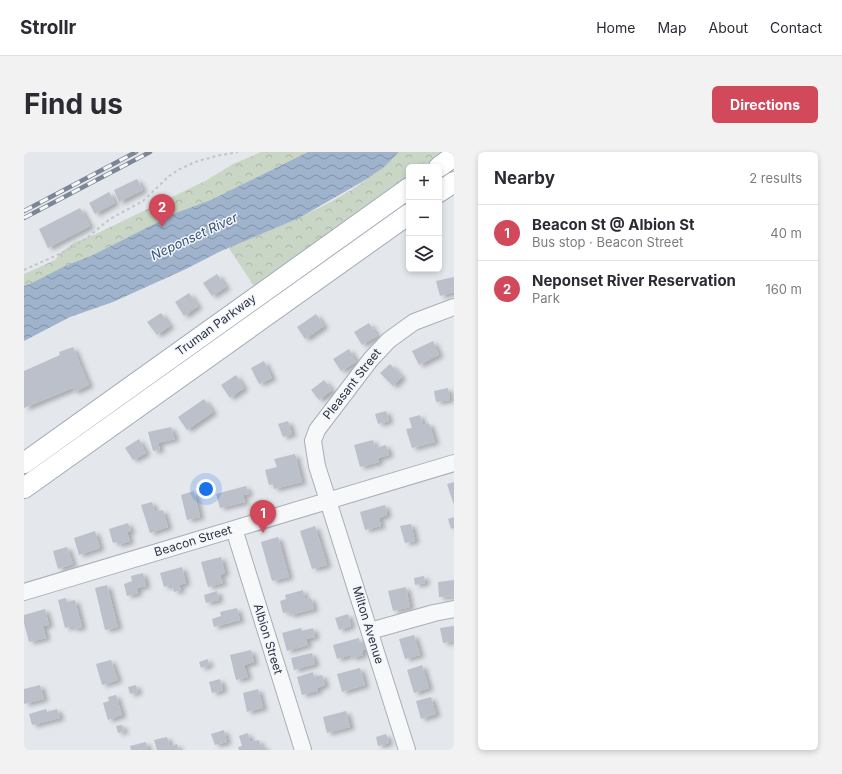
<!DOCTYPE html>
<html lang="en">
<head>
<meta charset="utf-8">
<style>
  body { margin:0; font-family:Inter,sans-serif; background:#f2f2f3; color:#2b2b33 }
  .controls { position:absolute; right:12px; top:12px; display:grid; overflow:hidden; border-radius:6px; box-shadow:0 2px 6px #0003 }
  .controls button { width:36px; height:36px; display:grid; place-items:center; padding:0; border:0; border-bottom:1px solid #e1e1e2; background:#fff; color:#2b2b33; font:20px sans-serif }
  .you { position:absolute; left:182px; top:337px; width:14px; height:14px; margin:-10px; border:3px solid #fff; border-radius:50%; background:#1a73e8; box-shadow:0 0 0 6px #1a73e833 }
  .badge { display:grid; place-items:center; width:26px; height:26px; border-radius:50%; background:#d1495b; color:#fff; font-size:13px; font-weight:700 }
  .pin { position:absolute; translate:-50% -33px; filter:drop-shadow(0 1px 2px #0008) }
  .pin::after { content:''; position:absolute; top:21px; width:14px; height:12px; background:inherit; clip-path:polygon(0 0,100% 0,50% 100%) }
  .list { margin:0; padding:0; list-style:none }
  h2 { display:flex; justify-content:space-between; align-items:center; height:52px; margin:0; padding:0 16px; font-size:17px }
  h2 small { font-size:13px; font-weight:400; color:#7c7c81 }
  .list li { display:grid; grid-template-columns:26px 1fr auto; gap:12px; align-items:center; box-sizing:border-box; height:56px; padding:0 16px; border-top:1px solid #e1e1e2 }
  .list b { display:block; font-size:15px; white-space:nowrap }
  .list p { margin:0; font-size:13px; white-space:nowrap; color:#7c7c81 }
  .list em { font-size:13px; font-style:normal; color:#7c7c81 }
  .icon { flex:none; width:22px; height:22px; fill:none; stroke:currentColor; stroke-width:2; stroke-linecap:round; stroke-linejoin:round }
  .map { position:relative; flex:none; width:430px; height:598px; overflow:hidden; border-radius:6px }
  header { display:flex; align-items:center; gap:24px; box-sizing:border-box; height:56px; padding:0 20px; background:#fff; border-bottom:1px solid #e1e1e2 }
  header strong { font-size:19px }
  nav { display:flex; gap:22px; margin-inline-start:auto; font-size:14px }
  .intro { display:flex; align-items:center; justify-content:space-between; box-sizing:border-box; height:96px; padding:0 24px }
  h1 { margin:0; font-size:28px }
  .button { padding:10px 18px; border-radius:6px; background:#d1495b; color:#fff; font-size:14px; font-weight:700 }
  main { display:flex; gap:24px; padding:0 24px }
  aside { flex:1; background:#fff; border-radius:6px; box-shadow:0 2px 6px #0003 }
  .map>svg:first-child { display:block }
  .forest { fill:url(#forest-crowns) }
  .water { fill:url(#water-waves) }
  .building { fill:#bbc0ca; filter:url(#shadow) }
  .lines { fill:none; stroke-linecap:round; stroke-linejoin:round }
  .minor-casing { stroke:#a9aeb7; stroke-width:18 }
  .major-casing { stroke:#a3abb8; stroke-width:22 }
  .path { stroke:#c2c5cb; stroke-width:2; stroke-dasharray:3 3; stroke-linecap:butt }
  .minor { stroke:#f7f8fa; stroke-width:16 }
  .major { stroke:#fff; stroke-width:20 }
  .rail-casing { stroke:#7d8696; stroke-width:4.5 }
  .rail { stroke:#f4f6f9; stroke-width:3; stroke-dasharray:9; stroke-linecap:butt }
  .labels { text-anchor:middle; stroke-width:3; stroke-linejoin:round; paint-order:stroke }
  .street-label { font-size:12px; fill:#2b3445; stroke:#f4f6f9 }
  .water-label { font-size:13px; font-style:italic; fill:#34527a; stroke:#f4f6f9 }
</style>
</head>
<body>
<header>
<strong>Strollr</strong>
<nav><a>Home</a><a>Map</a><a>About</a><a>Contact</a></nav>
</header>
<div class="intro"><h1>Find us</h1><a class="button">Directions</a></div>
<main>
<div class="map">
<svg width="430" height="598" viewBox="0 0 430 598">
  <defs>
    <pattern id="forest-crowns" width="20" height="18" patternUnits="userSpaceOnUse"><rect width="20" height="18" fill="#c9d6c5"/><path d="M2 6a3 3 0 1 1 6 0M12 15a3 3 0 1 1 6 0" fill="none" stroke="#adb8ab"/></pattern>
    <pattern id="water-waves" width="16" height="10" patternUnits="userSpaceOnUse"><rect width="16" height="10" fill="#9fb4cc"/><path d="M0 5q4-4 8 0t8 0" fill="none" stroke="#8293a7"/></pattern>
    <filter id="shadow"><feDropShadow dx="4.5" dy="2.5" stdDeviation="2" flood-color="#0004"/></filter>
  </defs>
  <rect width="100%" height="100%" fill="#e4e7ec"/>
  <path class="forest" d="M237 0H337L0 163V122L31 108 36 101 51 90 72 82 183 28 209 12Z
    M375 0H421L399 15H385V25L230 134 204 95C264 71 329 47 375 0Z"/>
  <path class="water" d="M284 0H375L360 15 343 27 275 66 197 99 162 117 89 150 46 165 0 189V134L8 131 41 114 67 104 152 61 187 48Z"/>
  <path class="building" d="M113 27 119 38 95 50 90 38Z
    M85 40 91 51 71 62 65 51Z
    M56 56 66 74 24 96 15 77Z
    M193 122 202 135 188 144 179 131Z
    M430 125V140L416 144 412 129Z
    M165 141 174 154 160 164 151 150Z
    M137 161 146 174 133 183 123 170Z
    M292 162 300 174 281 187 273 175Z
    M345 171 353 184 338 193 330 180Z
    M409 189 415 203 395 213 388 199Z
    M49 195 65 233 50 240 49 236 0 256V219L36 203 35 200Z
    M325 197 332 210 317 219 309 207Z
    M240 209 248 226 235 232 227 216Z
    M366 212 378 225 369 234 356 221Z
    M212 223 220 236 206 246 197 233Z
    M300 228 308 238 295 248 287 238Z
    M424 236 426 248 412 250 410 239Z
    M180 247 189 260 163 278 154 265Z
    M362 259 365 269 354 272 351 262Z
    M396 263 399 273 405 271 411 290 388 296 382 277 388 276 385 266Z
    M264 269 268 282 259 285 254 272Z
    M147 275 151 287 134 291 136 298 129 299 124 280Z
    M115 287 122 301 109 308 101 296Z
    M349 288 351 296 362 293 365 303 354 306 355 310 336 315 330 293Z
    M271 302 278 330 250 337 249 332 245 333 241 318 253 315 250 307Z
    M430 330V353L423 332Z
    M222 334 225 342 219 343 221 350 196 356 192 342Z
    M170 339 176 365 163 368 157 343Z
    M128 350 131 360 139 358 144 375 126 381 117 353Z
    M361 353 363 363 355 366 357 374 341 378 336 360Z
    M430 365V376L427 377 424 367Z
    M104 371 107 379 103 380 106 389 94 393 93 390 89 391 85 377Z
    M387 372 391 389 381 391 376 374Z
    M291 374 303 413 288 417 276 379Z
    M71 379 76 396 55 403 50 386Z
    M254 385 265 425 248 429 237 390Z
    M43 395 49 412 34 417 29 399Z
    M197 405 201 421 196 423 199 431 184 435 177 410Z
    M158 415 162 431 155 433 157 438 150 440 148 433 140 435 136 421Z
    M119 421 122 434 113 436 114 441 103 444 100 432 108 429 107 424Z
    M400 424 401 431 391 433 390 426Z
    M430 428V444L415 445 414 430Z
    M83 433 94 475 81 478 71 436Z
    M382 435 386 455 369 459 364 439Z
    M279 438 281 447 287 446 290 457 266 463 265 460 259 461 256 449 262 447 261 443Z
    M193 439 195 448 182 451 180 443Z
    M42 446 43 450 51 448 58 475 49 477V474L41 476 34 448Z
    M213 456 216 468 190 475 188 467 197 464 196 460Z
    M21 457 25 473 19 474 22 486 5 490 0 471V463Z
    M324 462 327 474 315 478 311 466Z
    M430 474V489L419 491 416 476Z
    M277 476 278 479 289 476 291 485 282 487 284 493 263 499 258 481Z
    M390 483 396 503 381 507 375 487Z
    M335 486 336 491 340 490 342 497 338 498 339 503 328 506 327 503 313 507 309 493Z
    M227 498 230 510 220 513 224 525 212 528 206 503Z
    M288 501 291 512 270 518 267 506Z
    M184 507 185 513 177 516 175 510Z
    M87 508 94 528 78 533 72 512Z
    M398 513 405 536 390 541 383 518Z
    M336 516 341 533 318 540 313 522Z
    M289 520 290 525 298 523 301 533 293 536 294 539 278 543 273 525Z
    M196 527 199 538 188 541 185 530Z
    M16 533 20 547 0 552V537Z
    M112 533 114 540 106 542 104 535Z
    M234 537 239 556 223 560 219 541Z
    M92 543 98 563 84 568 79 551 85 549 84 545Z
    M407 545 412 562 397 567 392 549Z
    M22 557 23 560 33 557 36 566 8 573 5 562Z
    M322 559 326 575 303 581 299 565Z
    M98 573 100 579 94 581 92 574Z
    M200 578 203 590 191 593 187 582Z
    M224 581 226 590 235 588 237 595 240 594 242 598H215L214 595 218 594 215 584Z
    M362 582 365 591 354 594 352 585Z
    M143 585 146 594 153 592 155 598H133L130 588Z
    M122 590 124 598H107L106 594Z"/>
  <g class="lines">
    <defs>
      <path id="minor" d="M210 377 279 598
        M0 440 430 311
        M346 479 410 461 430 457
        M383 598 293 314 289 289 293 278 347 207 365 188 390 170 430 155"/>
      <path id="major" d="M415 15 430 4
        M415 40 430 30
        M0 311 385 36
        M0 336 385 62"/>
    </defs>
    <use href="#minor" class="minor-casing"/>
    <use href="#major" class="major-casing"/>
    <path class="path" d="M393 15 401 10
      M0 118 44 98 59 89 86 67 119 49 145 24 156 17 171 10 192 4 214 0"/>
    <use href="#minor" class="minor"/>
    <use href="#major" class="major"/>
    <defs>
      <path id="rail" d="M0 59 112 0
        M0 66 126 0"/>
    </defs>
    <use href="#rail" class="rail-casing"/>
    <use href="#rail" class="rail"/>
  </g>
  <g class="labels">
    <g class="street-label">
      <text transform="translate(192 173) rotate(-36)" y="4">Truman Parkway</text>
      <text transform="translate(328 232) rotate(-52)" y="4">Pleasant Street</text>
      <text transform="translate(169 389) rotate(-17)" y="4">Beacon Street</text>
      <text transform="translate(344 473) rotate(73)" y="4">Milton Avenue</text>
      <text transform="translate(244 487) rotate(73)" y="4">Albion Street</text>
    </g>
    <g class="water-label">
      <text transform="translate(170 84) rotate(-25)" y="5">Neponset River</text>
    </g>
  </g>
</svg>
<div class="controls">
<button>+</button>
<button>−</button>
<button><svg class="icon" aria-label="layers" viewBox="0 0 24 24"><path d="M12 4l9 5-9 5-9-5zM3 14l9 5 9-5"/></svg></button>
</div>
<div class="you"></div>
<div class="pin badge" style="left:239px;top:381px">1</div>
<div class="pin badge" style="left:138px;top:75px">2</div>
</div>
<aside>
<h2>Nearby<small>2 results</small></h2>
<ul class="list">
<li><span class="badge">1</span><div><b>Beacon St @ Albion St</b><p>Bus stop · Beacon Street</p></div><em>40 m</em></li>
<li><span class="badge">2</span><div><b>Neponset River Reservation</b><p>Park</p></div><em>160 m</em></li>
</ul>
</aside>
</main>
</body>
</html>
